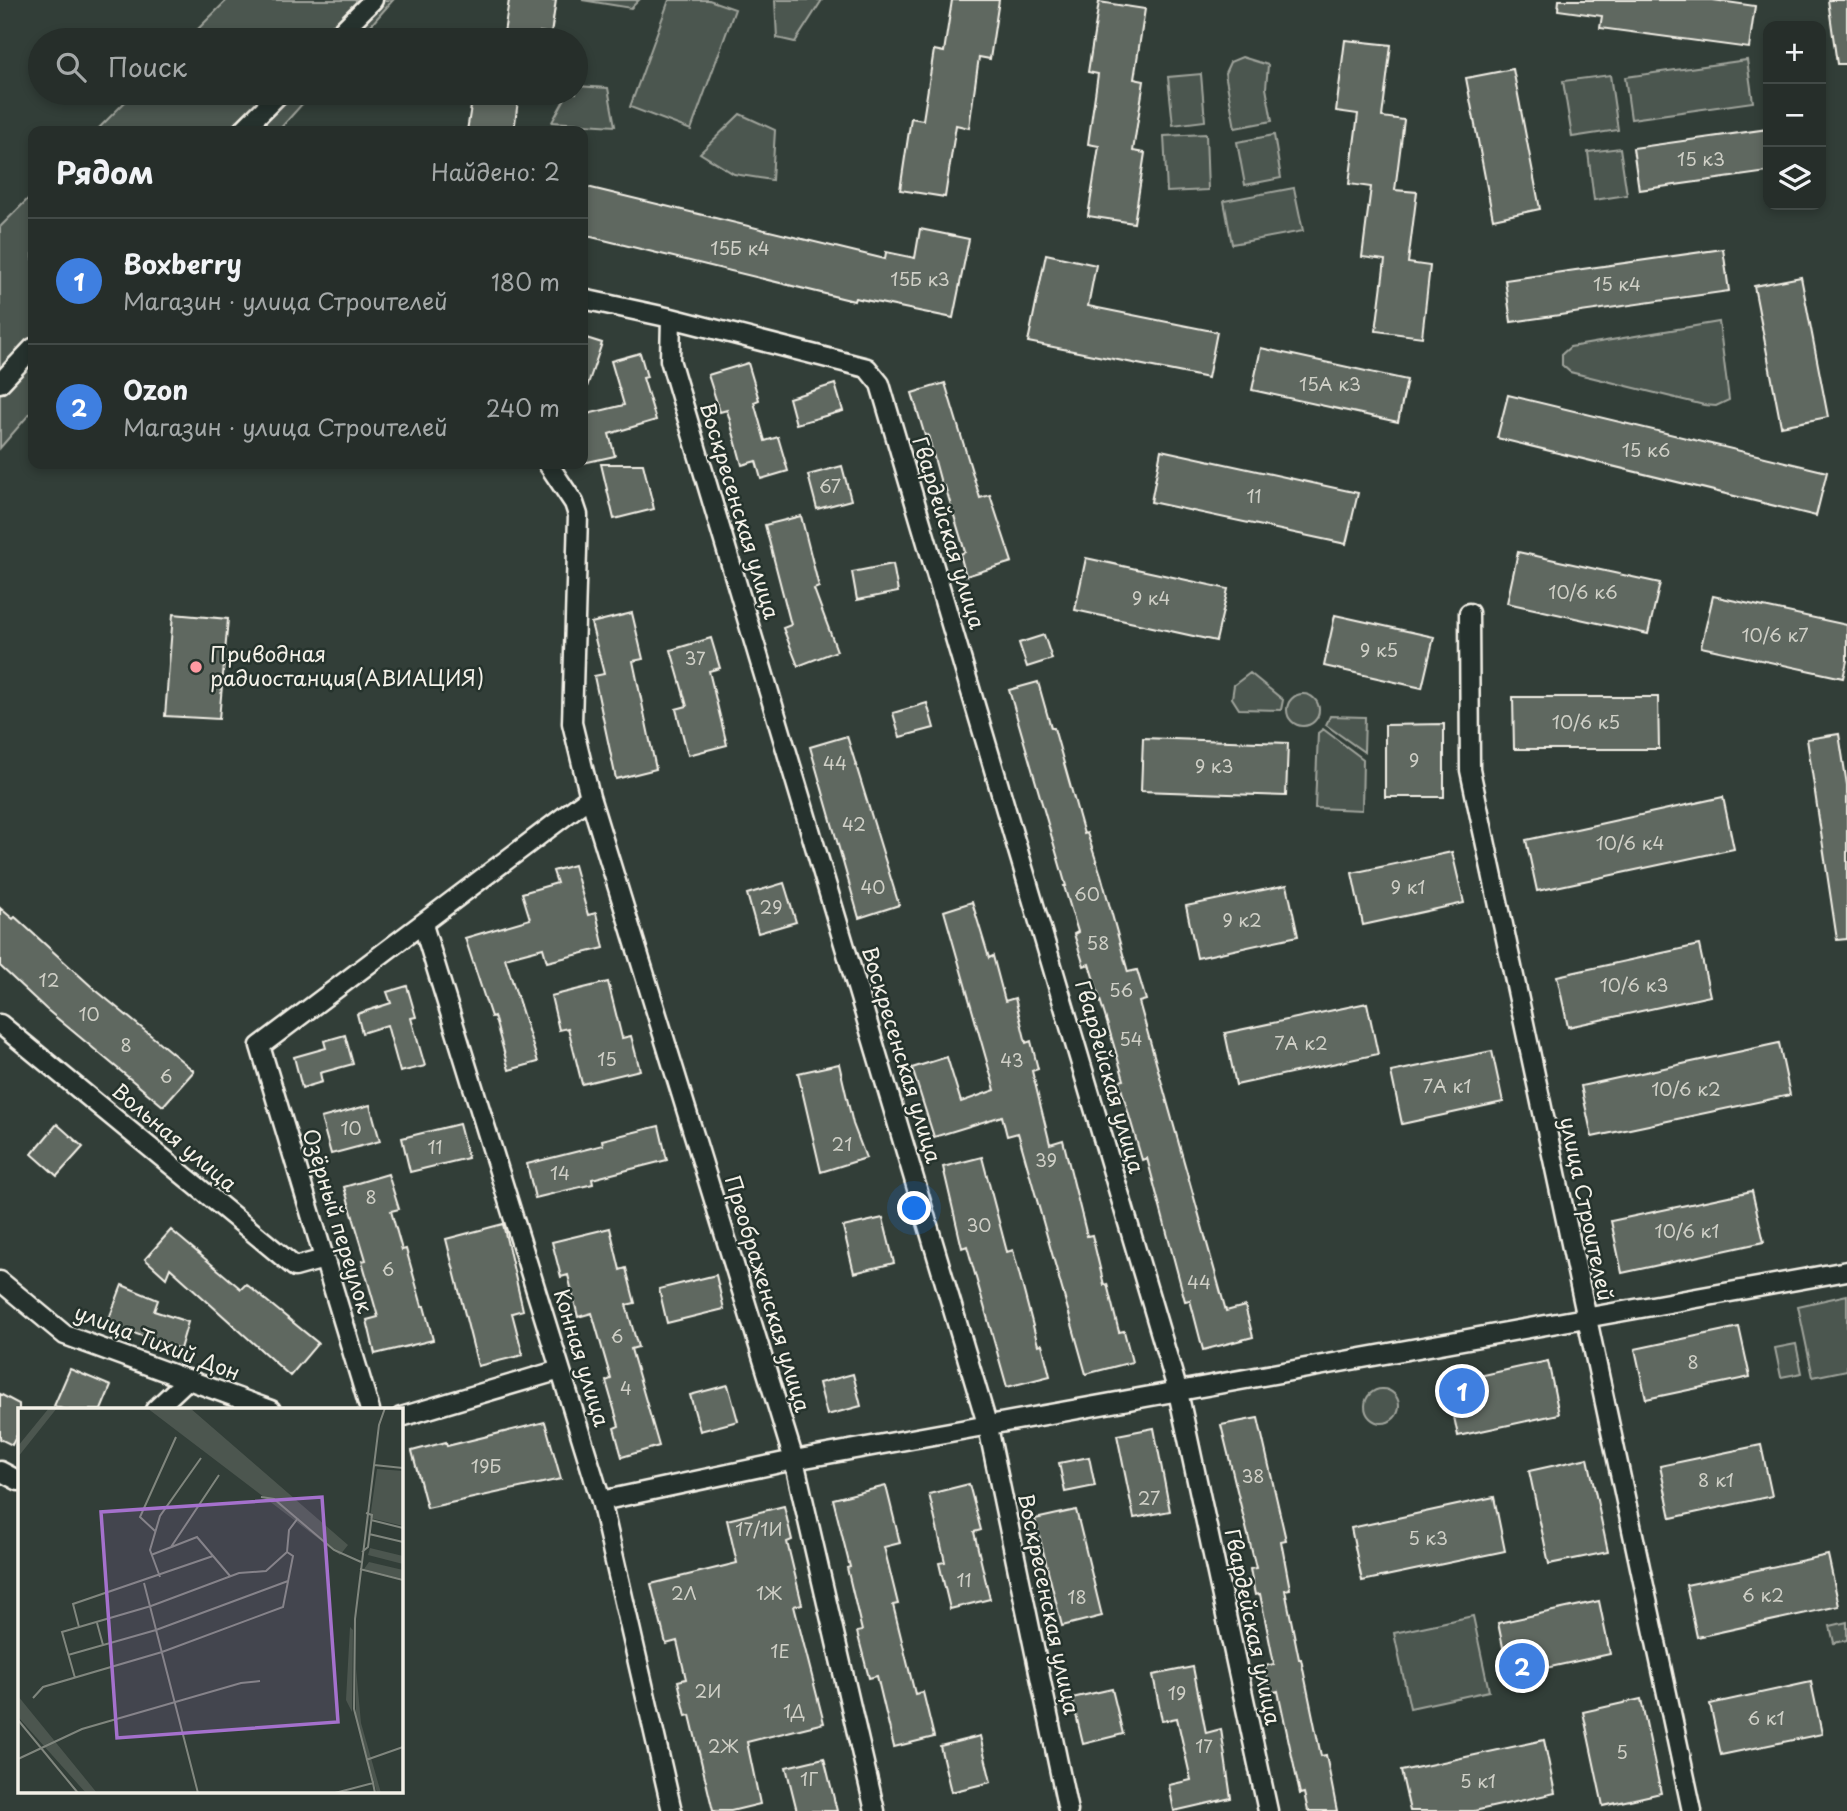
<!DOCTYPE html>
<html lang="ru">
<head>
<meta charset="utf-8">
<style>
  body { margin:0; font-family:"Playpen Sans",sans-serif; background:#2e3632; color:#f1f3f6 }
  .controls { position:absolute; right:21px; top:21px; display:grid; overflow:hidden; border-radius:14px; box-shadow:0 4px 10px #0003 }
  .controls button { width:63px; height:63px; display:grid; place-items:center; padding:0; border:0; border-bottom:2px solid #424a47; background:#262e2a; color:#f1f3f6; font:35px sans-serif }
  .you { position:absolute; left:915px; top:1209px; width:24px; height:24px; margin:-18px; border:5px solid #fff; border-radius:50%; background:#1a73e8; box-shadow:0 0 0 10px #1a73e833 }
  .badge { display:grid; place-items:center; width:46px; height:46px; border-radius:50%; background:#ff9aa2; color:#fff; font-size:23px; font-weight:700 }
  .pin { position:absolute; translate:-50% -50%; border:4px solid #fff; box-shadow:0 2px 7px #0006 }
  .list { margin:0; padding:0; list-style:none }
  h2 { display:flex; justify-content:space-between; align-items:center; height:91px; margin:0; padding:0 28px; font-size:30px }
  h2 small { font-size:23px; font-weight:400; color:#a4a8a8 }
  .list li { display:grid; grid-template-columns:46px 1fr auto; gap:21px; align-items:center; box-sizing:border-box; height:126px; padding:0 28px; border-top:2px solid #424a47 }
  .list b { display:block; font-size:26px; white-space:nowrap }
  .list p { margin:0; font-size:23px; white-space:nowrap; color:#a4a8a8 }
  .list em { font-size:23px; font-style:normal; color:#a4a8a8 }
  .icon { flex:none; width:38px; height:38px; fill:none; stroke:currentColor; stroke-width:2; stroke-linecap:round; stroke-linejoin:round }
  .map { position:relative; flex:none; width:1847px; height:1811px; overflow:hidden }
  .search { position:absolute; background:#262e2a; box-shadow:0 4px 10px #0003; left:28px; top:28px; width:560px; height:77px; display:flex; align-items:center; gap:18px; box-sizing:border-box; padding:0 24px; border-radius:38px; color:#a4a8a8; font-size:26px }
  .panel { position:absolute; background:#262e2a; box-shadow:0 4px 10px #0003; left:28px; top:126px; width:560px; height:343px; border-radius:14px }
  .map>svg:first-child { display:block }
  .green { fill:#4c564f; stroke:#a0a49c; stroke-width:2 }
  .building { fill:#5f6861; stroke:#f4f1e8; stroke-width:2 }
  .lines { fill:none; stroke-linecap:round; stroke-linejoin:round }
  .minor-casing { stroke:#f4f1e8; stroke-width:23 }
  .minor { stroke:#26332d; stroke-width:18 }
  .poi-dot { fill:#ff9aa2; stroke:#26332d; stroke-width:2.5 }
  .labels { text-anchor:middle; stroke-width:5; stroke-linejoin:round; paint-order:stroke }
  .number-label { font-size:18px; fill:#cfcfc6 }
  .street-label { font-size:21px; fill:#f4f1e8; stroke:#26332d }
  .poi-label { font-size:21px; fill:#f4f1e8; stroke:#26332d; text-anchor:start }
  .inset-road { fill:none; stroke:#80867e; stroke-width:2 }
  .view { fill:#a571cd; fill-opacity:0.15; stroke:#a571cd; stroke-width:3.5 }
  .inset-edge { fill:none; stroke:#f4f1e8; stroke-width:3.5 }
</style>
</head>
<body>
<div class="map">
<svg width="1847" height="1811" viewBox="0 0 1847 1811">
  <rect width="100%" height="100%" fill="#323e38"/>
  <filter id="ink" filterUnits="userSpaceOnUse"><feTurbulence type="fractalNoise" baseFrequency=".0143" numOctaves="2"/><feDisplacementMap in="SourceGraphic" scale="14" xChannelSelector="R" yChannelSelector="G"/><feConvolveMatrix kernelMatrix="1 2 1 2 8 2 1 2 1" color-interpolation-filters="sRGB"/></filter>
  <g filter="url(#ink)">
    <path class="green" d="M227 0H393L358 40H187Z
      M582 0H639L631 8Z
      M669 0H709L735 9 691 130 630 107Z
      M775 0H822L795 42 777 38Z
      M1242 57 1268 65 1266 88 1272 121 1235 128 1225 73 1230 62Z
      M1747 60 1753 102 1631 119 1625 77Z
      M1201 74 1205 121 1173 125 1168 77Z
      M1610 75 1618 130 1572 137 1563 81Z
      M576 86 608 88 615 126 552 122 568 93H576Z
      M134 93H312L278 131H96Z
      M740 114 775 130 772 180 734 174 700 153Z
      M1206 134 1208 190 1167 192 1164 136Z
      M1274 135 1281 178 1245 185 1237 142Z
      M1620 148 1627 195 1594 200 1588 152Z
      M1294 188 1303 231 1232 244 1224 201Z
      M33 194V410L0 448V227Z
      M1719 322 1729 400 1716 406 1704 405 1570 372 1562 365V354L1570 347Z
      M1250 673 1283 700 1281 710 1239 709 1232 698 1234 685Z
      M1287 710a16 16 0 1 1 32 0a16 16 0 1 1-32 0Z
      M1330 716 1365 717 1364 752 1326 725Z
      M1323 729 1363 759 1362 810 1315 808 1318 733Z
      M1847 1295V1370L1813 1377 1798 1306Z
      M1796 1344 1802 1373 1781 1377 1775 1348Z
      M1365 1406a17 17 0 1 1 34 0a17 17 0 1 1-34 0Z
      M1473 1616 1489 1691 1410 1708 1394 1633Z
      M1847 1622V1640L1834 1643 1830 1626Z"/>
    <path class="building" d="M509 0H556L551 34 540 32 539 40H503Z
      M952 0H999L990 59 979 57 969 128 956 125 945 197 900 190 911 118 923 120 934 50 944 52Z
      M1559 0H1713L1755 6 1749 48 1600 28 1602 16 1558 10Z
      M1828 0H1847V64H1837Z
      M1099 2 1145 9 1134 79 1144 81 1133 151 1145 153 1134 223 1088 216 1099 146 1088 144 1098 74 1088 72Z
      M1345 40 1391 45 1382 117 1404 120 1395 190 1417 192 1408 263 1430 266 1422 337 1376 331 1385 260 1362 257 1371 187 1349 184 1358 114 1336 111Z
      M1513 69 1540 209 1493 219 1466 78Z
      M485 93H519L514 131H467L473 94 485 96Z
      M1768 129V172L1639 190 1633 148Z
      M583 186 885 259 886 252 915 258 920 229 969 239 953 318 855 298 854 301 583 235Z
      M1723 249 1729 291 1511 322 1505 280Z
      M1046 254 1096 265 1088 306 1217 332 1208 378 1028 342Z
      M1801 277 1828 417 1781 426 1754 286Z
      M583 337 602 343 586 390 583 389Z
      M1261 348 1407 380 1398 422 1252 390Z
      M640 353 647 377 643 378 656 420 609 434 615 456 583 463V415L624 405 611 361Z
      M748 363 759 400 754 402 765 441 778 437 788 471 761 479 756 461 742 465 727 410 720 412 708 375Z
      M945 383 980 498 990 495 1012 562 966 576 960 554 965 552 945 486 942 487 928 435 925 436 912 393Z
      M835 384 843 411 796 424 789 398Z
      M1508 395 1827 472 1816 516 1497 438Z
      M1161 450 1358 493 1346 544 1151 502Z
      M601 464H643L654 509 614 519Z
      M842 466 851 500 817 509 808 475Z
      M801 516 819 587 814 589 837 651 798 666 783 628 791 625 765 525Z
      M1518 552 1660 583 1648 634 1507 603Z
      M1086 558 1228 589 1216 641 1075 610Z
      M893 564 898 592 857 600 852 572Z
      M1713 596 1847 625V661L1843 678 1701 647Z
      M632 613 643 659 633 661 656 769 616 779 594 676 604 674 591 623Z
      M173 614 228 619 219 719 165 716Z
      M1335 615 1434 637 1422 688 1324 666Z
      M1044 635 1052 659 1027 667 1019 643Z
      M711 638 720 668 709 671 727 745 688 755 676 709 687 706 671 650Z
      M1038 682 1051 728H1054L1084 834 1087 833 1101 875 1128 972 1137 970 1146 1000 1139 1002 1226 1311 1245 1306 1253 1337 1203 1350 1190 1300 1185 1301 1147 1158 1142 1160 1119 1081 1124 1080 1109 1029 1089 964 1084 966 1074 934 1078 932 1064 886H1066L1009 690Z
      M1513 697H1658L1659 749H1514Z
      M927 703 934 728 900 737 893 713Z
      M1444 724V797H1385V725Z
      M1839 734 1847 785V939L1837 940 1807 739Z
      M847 736 899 905 859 918 810 747Z
      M1143 738 1288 743 1286 796 1141 791Z
      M1723 797 1734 849 1537 891 1526 840Z
      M1452 852 1464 903 1363 925 1352 873Z
      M574 865 588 915 596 913 604 948 547 962 543 948 505 958 538 1062 509 1070 494 1016 491 1017 465 938 530 919 522 893 557 883 553 871Z
      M784 883 796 922 758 933 747 894Z
      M1287 885 1298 936 1197 958 1186 906Z
      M972 902 989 958 993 956 1005 1001 1015 998 1026 1043 1031 1041 1038 1069 1032 1071 1050 1144 1063 1140 1087 1236 1092 1235 1104 1285 1107 1284 1119 1332 1124 1331 1132 1362 1086 1374 1018 1133 1007 1136 1002 1116 934 1137 912 1068 947 1057 961 1102 995 1090 944 911Z
      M0 908 13 919 15 917 92 987 194 1071 163 1106 46 1009 0 966Z
      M1699 945 1710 996 1568 1027 1557 976Z
      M608 982 622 1038 631 1036 640 1070 582 1084 568 1028 559 1030 551 996Z
      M407 986 416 1017 411 1018 425 1066 400 1072 387 1025 362 1033 357 1014 391 1003 387 992Z
      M1367 1003 1378 1054 1236 1085 1225 1033Z
      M345 1035 353 1064 320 1073 322 1082 302 1088 294 1057 326 1048 324 1041Z
      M1779 1043 1790 1095 1592 1137 1581 1086Z
      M1492 1051 1503 1102 1402 1124 1391 1072Z
      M839 1064 853 1124 866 1158 821 1172 798 1073Z
      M370 1105 380 1141 331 1154 321 1118Z
      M57 1124 83 1147 57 1176 32 1154Z
      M459 1124 468 1158 410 1172 402 1138Z
      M659 1126 667 1160 592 1179 593 1184 535 1198 527 1164 603 1145 602 1140Z
      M982 1157 1007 1252 1013 1250 1038 1345 1042 1344 1050 1376 1007 1387 967 1246 962 1248 943 1167Z
      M388 1174 399 1209 391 1211 402 1250 406 1249 422 1306H424L433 1340 375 1354 367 1320 378 1317 362 1261 366 1260 344 1187Z
      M1752 1191 1764 1242 1622 1273 1611 1221Z
      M883 1218 894 1263 854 1273 843 1227Z
      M503 1224 523 1310 512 1313 523 1355 478 1366 446 1239Z
      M610 1228 620 1270 626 1268 635 1303 626 1305 638 1347 631 1349 659 1446 622 1457 614 1428 619 1426 606 1381 611 1379 592 1313 578 1317 568 1275 561 1277 552 1242Z
      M171 1230 241 1289 246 1284 318 1343 290 1376 170 1268 166 1278 145 1259Z
      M716 1275 724 1309 667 1323 659 1289Z
      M122 1285 158 1300 154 1311 188 1322 180 1349 107 1324Z
      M1739 1327 1750 1377 1646 1399 1635 1349Z
      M1548 1361 1559 1414 1458 1436 1447 1383Z
      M70 1369 111 1386 101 1410H65L54 1406Z
      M853 1374 861 1406 827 1415 819 1383Z
      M728 1385 738 1421 700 1431 690 1395Z
      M0 1394 19 1404V1431L12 1445 0 1439Z
      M1258 1418 1286 1540 1281 1541 1290 1589 1285 1590 1299 1659H1301L1321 1756 1326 1755 1337 1811H1308L1304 1793 1300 1794 1278 1691 1270 1693 1265 1666 1274 1664 1260 1594 1255 1595 1250 1569 1256 1568 1221 1425Z
      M545 1422 561 1479 427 1508 412 1451 446 1442 447 1446Z
      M1154 1428 1170 1511 1134 1518 1117 1435Z
      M1761 1445 1772 1496 1671 1518 1660 1466Z
      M1089 1457 1095 1486 1065 1492 1059 1463Z
      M1588 1458 1608 1552 1549 1564 1529 1471Z
      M969 1484 981 1530 974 1532 990 1599 950 1609 939 1563 945 1562 929 1494Z
      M886 1486 900 1543 884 1547 898 1604 893 1605 915 1694 923 1692 934 1737 894 1747 877 1676 869 1678 857 1632 862 1631 847 1568 850 1567 833 1499Z
      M1494 1497 1505 1551 1362 1581 1351 1528Z
      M784 1506 792 1540 787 1542 802 1604 794 1606 824 1723 747 1742 760 1804 731 1811H713L690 1715 686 1716 678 1681 686 1679 677 1641 666 1644 651 1584 737 1563 727 1520Z
      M1076 1510 1102 1616 1062 1626 1035 1519Z
      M1828 1555 1839 1606 1697 1637 1686 1585Z
      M1599 1601 1610 1654 1509 1676 1498 1623Z
      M1193 1667 1206 1733 1221 1729 1231 1798 1174 1811 1169 1785 1191 1780 1177 1718 1162 1721 1153 1675Z
      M1811 1682 1822 1734 1721 1755 1710 1704Z
      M1112 1689 1123 1734 1083 1744 1072 1698Z
      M1641 1699 1661 1793 1603 1806 1583 1712Z
      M980 1736 991 1782 951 1792 940 1746Z
      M1544 1740 1555 1793 1474 1811H1410L1401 1771Z
      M824 1758 837 1811H797L786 1767Z"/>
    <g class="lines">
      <defs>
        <path id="minor" d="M333 40 373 0
          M242 131 280 93
          M583 299 671 318 867 368 880 384 1178 1392 1268 1811
          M671 318 670 360 988 1427 1068 1811
          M0 383 33 348
          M548 464 574 503 578 515 572 723 590 797 794 1460 875 1811
          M1469 613 1470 770 1692 1811
          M423 925 601 1501 672 1811
          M0 1024 295 1267 324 1259
          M0 1281 65 1335 271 1410
          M155 1410 188 1379
          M370 1410 260 1046 590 797
          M401 1417 560 1370
          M0 1471 19 1481
          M601 1501 794 1460 1847 1271"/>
      </defs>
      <use href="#minor" class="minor-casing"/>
      <use href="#minor" class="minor"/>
    </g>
  </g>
  <circle class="poi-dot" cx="196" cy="667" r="7"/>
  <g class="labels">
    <g class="number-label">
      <text x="1701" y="166">15 к3</text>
      <text x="740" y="255">15Б к4</text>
      <text x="920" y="286">15Б к3</text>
      <text x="1617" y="291">15 к4</text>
      <text x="1330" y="391">15А к3</text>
      <text x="1646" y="457">15 к6</text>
      <text x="830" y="493">67</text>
      <text x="1254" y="503">11</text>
      <text x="1583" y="599">10/6 к6</text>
      <text x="1151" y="605">9 к4</text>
      <text x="1775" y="642">10/6 к7</text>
      <text x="1379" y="657">9 к5</text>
      <text x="695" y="665">37</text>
      <text x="1586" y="729">10/6 к5</text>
      <text x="1414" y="767">9</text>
      <text x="835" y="770">44</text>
      <text x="1214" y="773">9 к3</text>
      <text x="854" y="831">42</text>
      <text x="1630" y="850">10/6 к4</text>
      <text x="873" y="894">40</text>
      <text x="1408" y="894">9 к1</text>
      <text x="1087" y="901">60</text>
      <text x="771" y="914">29</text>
      <text x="1242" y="927">9 к2</text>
      <text x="1098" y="950">58</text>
      <text x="49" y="987">12</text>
      <text x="1634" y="992">10/6 к3</text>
      <text x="1121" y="997">56</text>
      <text x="89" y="1021">10</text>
      <text x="1131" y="1046">54</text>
      <text x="1301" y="1050">7А к2</text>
      <text x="126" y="1052">8</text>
      <text x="607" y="1066">15</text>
      <text x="1012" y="1067">43</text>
      <text x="166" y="1083">6</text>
      <text x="1447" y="1093">7А к1</text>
      <text x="1686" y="1096">10/6 к2</text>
      <text x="351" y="1135">10</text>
      <text x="842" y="1151">21</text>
      <text x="435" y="1154">11</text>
      <text x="1046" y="1167">39</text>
      <text x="560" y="1180">14</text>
      <text x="371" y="1204">8</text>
      <text x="979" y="1232">30</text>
      <text x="1687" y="1238">10/6 к1</text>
      <text x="388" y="1276">6</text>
      <text x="1199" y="1289">44</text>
      <text x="617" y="1343">6</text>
      <text x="1693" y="1369">8</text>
      <text x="626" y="1395">4</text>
      <text x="486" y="1473">19Б</text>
      <text x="1253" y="1483">38</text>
      <text x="1716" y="1487">8 к1</text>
      <text x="1149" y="1505">27</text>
      <text x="759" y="1536">17/1И</text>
      <text x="1428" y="1545">5 к3</text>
      <text x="964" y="1587">11</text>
      <text x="684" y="1600">2Л</text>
      <text x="769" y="1600">1Ж</text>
      <text x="1763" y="1602">6 к2</text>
      <text x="1077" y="1604">18</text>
      <text x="780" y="1658">1Е</text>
      <text x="708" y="1698">2И</text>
      <text x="1177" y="1700">19</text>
      <text x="794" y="1718">1Д</text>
      <text x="1766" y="1725">6 к1</text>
      <text x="723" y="1753">2Ж</text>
      <text x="1204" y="1753">17</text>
      <text x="1622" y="1759">5</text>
      <text x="809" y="1786">1Г</text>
      <text x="1478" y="1788">5 к1</text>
    </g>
    <g class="street-label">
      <text transform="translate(739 511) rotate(73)" y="7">Воскресенская улица</text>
      <text transform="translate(948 533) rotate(73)" y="7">Гвардейская улица</text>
      <text transform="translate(901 1055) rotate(73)" y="7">Воскресенская улица</text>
      <text transform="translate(1109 1077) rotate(74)" y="7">Гвардейская улица</text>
      <text transform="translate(174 1138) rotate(40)" y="7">Вольная улица</text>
      <text transform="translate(1586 1209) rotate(78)" y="7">улица Строителей</text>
      <text transform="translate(337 1221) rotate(73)" y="7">Озёрный переулок</text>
      <text transform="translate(767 1294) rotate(73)" y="7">Преображенская улица</text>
      <text transform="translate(157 1343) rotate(21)" y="7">улица Тихий Дон</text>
      <text transform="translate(581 1358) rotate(73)" y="7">Конная улица</text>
      <text transform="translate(1048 1604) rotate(78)" y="7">Воскресенская улица</text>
      <text transform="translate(1252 1627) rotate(78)" y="7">Гвардейская улица</text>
    </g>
    <g class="poi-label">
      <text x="210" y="662">Приводная<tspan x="210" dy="24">радиостанция(АВИАЦИЯ)</tspan></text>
    </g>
  </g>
  <g transform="translate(18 1408)">
    <rect width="385" height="385" fill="#323e38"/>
    <path d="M31 0H39L0 49V38ZM129 0H172L330 137 322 147ZM359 61 385 63V118L352 110ZM352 140 385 148V156L350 147ZM351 154 385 162V171L346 161ZM332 219 335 222 334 304 328 292ZM338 261 343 315 363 385H359L338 309ZM0 288 79 385H68L0 309Z" fill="#4c564f"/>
    <path class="inset-road" d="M356 57 385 60M243 89 256 91 316 142 343 154M353 112 385 120M137 123 122 109 158 29M351 126 385 134M153 139 201 67M344 144 350 139 354 107 348 105M133 147 179 129 212 168M342 161 385 172M142 169 132 142 142 108 183 50M126 175 180 385M79 215 85 237M61 219 55 196 195 148M50 247 138 222 270 173M57 270 44 224 133 198 221 165 248 163 269 144 271 122 280 110M15 290 25 279 144 244 265 199 275 148 269 144M0 312 60 385M0 351 64 321 223 275 242 273M348 352 385 339M355 375 336 301 337 211 361 17 367 0M317 385 355 375 357 385"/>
    <path class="view" d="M304 89 320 314 99 330 83 104Z"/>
    <rect width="385" height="385" class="inset-edge"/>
  </g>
</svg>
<div class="controls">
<button>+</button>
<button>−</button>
<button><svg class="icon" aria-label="layers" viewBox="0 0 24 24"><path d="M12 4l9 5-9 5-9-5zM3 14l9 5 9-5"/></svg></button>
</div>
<div class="you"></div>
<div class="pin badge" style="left:1462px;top:1391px;background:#3f7fe0">1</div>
<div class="pin badge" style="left:1522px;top:1666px;background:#3f7fe0">2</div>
<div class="search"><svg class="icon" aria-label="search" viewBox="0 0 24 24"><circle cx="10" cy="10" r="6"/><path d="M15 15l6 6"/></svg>Поиск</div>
<section class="panel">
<h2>Рядом<small>Найдено: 2</small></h2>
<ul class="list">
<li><span class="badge" style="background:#3f7fe0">1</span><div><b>Boxberry</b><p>Магазин · улица Строителей</p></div><em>180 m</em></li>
<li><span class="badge" style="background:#3f7fe0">2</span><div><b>Ozon</b><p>Магазин · улица Строителей</p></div><em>240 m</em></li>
</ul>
</section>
</div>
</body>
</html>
